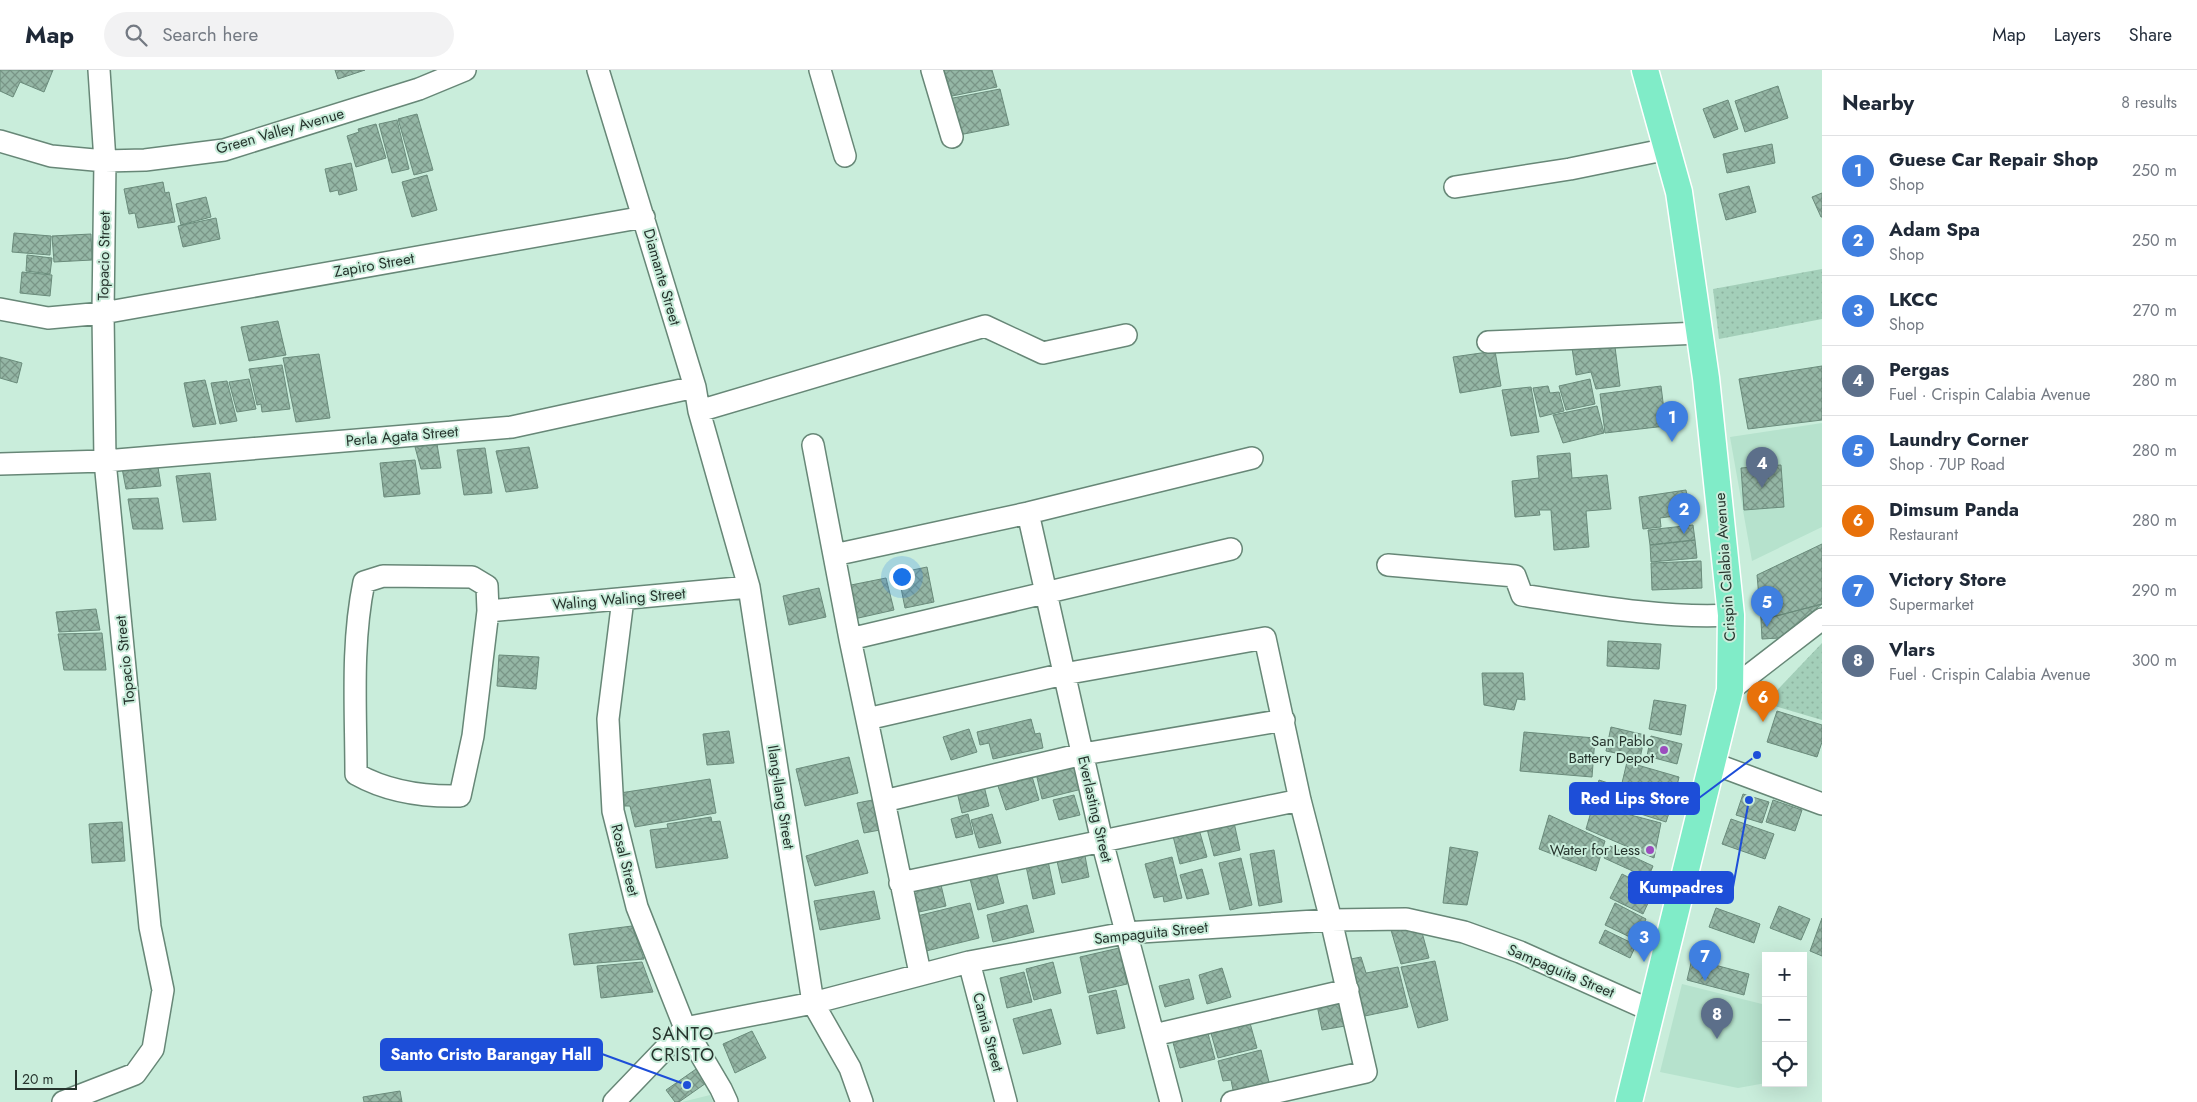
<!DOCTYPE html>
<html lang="en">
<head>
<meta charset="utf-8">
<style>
  body { margin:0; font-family:Jost,sans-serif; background:#f2f2f3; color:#1f2937 }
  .controls { position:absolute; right:15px; bottom:15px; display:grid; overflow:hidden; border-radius:0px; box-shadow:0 5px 20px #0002 }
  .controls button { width:45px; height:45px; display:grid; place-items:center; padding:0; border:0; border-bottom:1px solid #e0e1e3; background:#fff; color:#1f2937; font:25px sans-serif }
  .scale { position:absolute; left:15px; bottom:12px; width:62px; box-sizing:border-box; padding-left:5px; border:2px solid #26342d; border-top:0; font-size:14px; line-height:18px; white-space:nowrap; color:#26342d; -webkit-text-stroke:4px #c9eddb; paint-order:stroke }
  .you { position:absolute; left:901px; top:506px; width:18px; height:18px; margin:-12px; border:4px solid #fff; border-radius:50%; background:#1a73e8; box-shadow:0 0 0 8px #1a73e833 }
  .badge { display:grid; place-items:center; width:32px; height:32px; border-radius:50%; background:#9b4dbe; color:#fff; font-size:16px; font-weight:700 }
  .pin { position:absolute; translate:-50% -41px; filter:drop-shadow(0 1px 2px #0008) }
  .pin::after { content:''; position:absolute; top:26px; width:18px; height:15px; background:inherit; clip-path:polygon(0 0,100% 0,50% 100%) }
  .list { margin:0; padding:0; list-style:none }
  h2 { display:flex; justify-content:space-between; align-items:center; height:65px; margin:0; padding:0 20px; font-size:21px }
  h2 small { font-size:16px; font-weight:400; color:#747a83 }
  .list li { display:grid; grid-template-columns:32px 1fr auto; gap:15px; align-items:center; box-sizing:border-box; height:70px; padding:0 20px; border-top:1px solid #e0e1e3 }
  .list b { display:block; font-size:19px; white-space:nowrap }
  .list p { margin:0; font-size:16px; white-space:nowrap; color:#747a83 }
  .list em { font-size:16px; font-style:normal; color:#747a83 }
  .icon { flex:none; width:28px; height:28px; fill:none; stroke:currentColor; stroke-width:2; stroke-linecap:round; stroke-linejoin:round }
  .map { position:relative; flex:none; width:1822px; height:1032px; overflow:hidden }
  header { display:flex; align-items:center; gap:30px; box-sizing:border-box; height:70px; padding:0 25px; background:#fff; border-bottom:1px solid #e0e1e3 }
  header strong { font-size:24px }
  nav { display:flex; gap:28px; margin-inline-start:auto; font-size:18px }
  .search { width:350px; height:45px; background:#f2f2f3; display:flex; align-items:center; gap:12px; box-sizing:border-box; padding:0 18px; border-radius:28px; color:#747a83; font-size:19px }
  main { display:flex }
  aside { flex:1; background:#fff }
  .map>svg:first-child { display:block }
  .built { fill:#b6e2cd }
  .grass { fill:url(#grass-dots) }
  .building { fill:url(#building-cross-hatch); stroke:#6a8b7b }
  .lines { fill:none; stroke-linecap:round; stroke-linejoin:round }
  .minor-casing { stroke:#678777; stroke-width:24 }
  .major-casing { stroke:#fff; stroke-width:29 }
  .minor { stroke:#fff; stroke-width:21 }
  .major { stroke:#80ecc8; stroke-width:26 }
  .poi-dot { fill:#9b4dbe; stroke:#c9eddb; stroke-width:2 }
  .labels { text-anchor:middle; stroke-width:4; stroke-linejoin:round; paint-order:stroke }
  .street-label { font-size:15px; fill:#26342d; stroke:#c9eddb }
  .poi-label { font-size:15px; fill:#26342d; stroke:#c9eddb; text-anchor:end }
  .quarter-label { font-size:18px; letter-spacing:1px; fill:#26342d; stroke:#c9eddb }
  .leader { fill:none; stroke:#1d4ed8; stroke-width:2 }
  .callout-dot { fill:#1d4ed8; stroke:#c9eddb; stroke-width:2 }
  .callout { fill:#1d4ed8; stroke:#1d4ed8; stroke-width:2 }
  .callout-label { font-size:16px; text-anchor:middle; font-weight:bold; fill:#fff }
</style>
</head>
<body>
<header>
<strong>Map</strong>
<div class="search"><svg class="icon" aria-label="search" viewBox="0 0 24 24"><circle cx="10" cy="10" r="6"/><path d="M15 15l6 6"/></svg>Search here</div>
<nav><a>Map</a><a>Layers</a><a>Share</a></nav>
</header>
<main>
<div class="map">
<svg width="1822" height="1032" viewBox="0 0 1822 1032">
  <defs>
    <pattern id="grass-dots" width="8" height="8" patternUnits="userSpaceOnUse" patternTransform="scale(1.25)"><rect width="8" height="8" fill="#a3cfb9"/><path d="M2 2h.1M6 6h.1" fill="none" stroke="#8cb29f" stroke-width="1.8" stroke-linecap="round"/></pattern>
    <pattern id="building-cross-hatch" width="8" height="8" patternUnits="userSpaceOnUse" patternTransform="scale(1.25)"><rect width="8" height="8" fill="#94b6a5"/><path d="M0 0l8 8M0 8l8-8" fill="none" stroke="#799587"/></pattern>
  </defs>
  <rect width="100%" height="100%" fill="#c9eddb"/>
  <path class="built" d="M1822 353V457L1752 491 1730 367Z
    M1682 914 1766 935V1013L1738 1018 1660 1002Z
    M710 1025 713 1032H682Z"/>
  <path class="grass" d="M1822 199V249L1719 269 1713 219Z
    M1822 573V650L1765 633Z"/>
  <path class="building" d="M0 0H53L44 22 20 12 13 27 0 21Z
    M335 0H365L338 9Z
    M944 0H992L997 17 952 26Z
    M1778 16 1788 48 1745 62 1735 31Z
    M1000 19 1009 55 959 65 948 29Z
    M1728 30 1738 59 1714 68 1703 39Z
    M417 44 433 100 414 105 398 49Z
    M397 50 409 99 392 103 379 54Z
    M376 54 386 88 356 97 347 66 359 62 358 59Z
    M1772 74 1775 93 1727 103 1723 84Z
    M351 93 357 120 339 125 338 120 330 122 325 99Z
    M427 105 437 140 412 147 402 112Z
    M163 112 165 123 169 122 175 152 138 158 135 143 129 144 124 119Z
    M1749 116 1756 142 1726 150 1719 124Z
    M1822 123V147H1821L1812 127Z
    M206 127 211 147 181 155 176 134Z
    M216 148 220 169 183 177 178 156Z
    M14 163 51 166 50 185 12 182Z
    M91 164 92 190 54 192 52 166Z
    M27 185 52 188 50 204 26 201Z
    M22 202 52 205 50 226 20 223Z
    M278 251 286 285 249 291 241 257Z
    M1615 277 1620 316 1596 319 1591 302 1576 305 1572 278Z
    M1495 281 1501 316 1460 323 1453 287Z
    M319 284 330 348 296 352 283 288Z
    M0 287 22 293 17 313 0 308Z
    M282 295 290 339 262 342 261 334 257 335 249 299Z
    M1822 296V350L1748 359 1739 309Z
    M249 309 256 339 237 342 229 312Z
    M1590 309 1595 334 1566 340 1559 316Z
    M205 310 216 354 193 357 184 313Z
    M227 311 237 351 220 354 211 313Z
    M1548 316 1550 323 1559 322 1564 341 1540 347 1533 318Z
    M1661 316 1666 356 1605 363 1600 324Z
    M1531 317 1539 362 1511 366 1502 320Z
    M1597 336 1604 363 1563 373 1553 345Z
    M437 374 441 398 421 399 415 377Z
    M529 377 538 418 506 422 496 381Z
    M485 378 492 423 464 425 457 380Z
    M1570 383 1572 408 1607 405 1611 439 1586 441 1589 477 1554 480 1551 440H1539L1540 445 1515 447 1512 411 1539 408 1537 386Z
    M415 390 420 424 384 427 380 393Z
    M157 391 161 416 126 419 121 393Z
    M1781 395 1784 437 1744 440 1741 398Z
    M210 403 216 450 183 452 176 406Z
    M1686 420 1690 444 1660 448 1661 457 1643 459 1639 427Z
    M158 428 163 459H133L128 429Z
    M1693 455 1695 470 1650 475 1648 460Z
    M1695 470 1697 488 1651 492 1650 475Z
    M1822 474V534L1761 550 1757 505Z
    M1701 491 1702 518 1652 520 1651 493Z
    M927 497 934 532 905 538 898 503Z
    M886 508 894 540 854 549 846 516Z
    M819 518 826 547 789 555 783 526Z
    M1822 534 1779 568 1762 569 1761 550Z
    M96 539 100 560 59 562 56 542Z
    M102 563 106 600H64L58 564Z
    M1608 571 1661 574 1659 599 1607 596Z
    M499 585 539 587 536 619 497 616Z
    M1482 603H1523L1525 630 1517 629 1514 640 1484 635Z
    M1654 630 1686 635 1681 665 1649 659Z
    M1777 641 1822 655V672L1817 687 1767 672Z
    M1031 649 1035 664 1040 663 1043 678 993 689 989 673 980 675 977 662Z
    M1611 657 1645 665 1640 688 1606 681Z
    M969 659 977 682 951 690 943 667Z
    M729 661 734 693 707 695 703 664Z
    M1524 662 1595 668 1592 707 1520 701Z
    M1651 666 1682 674 1677 694 1647 686Z
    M849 687 858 723 805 736 796 699Z
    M1075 689 1082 719 1042 729 1035 699Z
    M1627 692 1679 707 1674 729 1622 713Z
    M1031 703 1039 730 1006 740 997 713Z
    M710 709 716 743 635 757 630 736H624L620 723Z
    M1599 710 1672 734 1666 752 1593 729Z
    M983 712 989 736 962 743 956 718Z
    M1743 724 1769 732 1762 753 1736 745Z
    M1074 725 1080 745 1059 750 1053 730Z
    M878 729 885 759 864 763 857 733Z
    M1773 730 1802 740 1795 761 1766 752Z
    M1593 735 1661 753 1654 788 1586 759Z
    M968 744 973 764 956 768 951 749Z
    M992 744 1001 773 979 778 971 750Z
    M1549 745 1605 771 1596 801 1539 779Z
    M711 747 712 752 720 751 728 788 656 798 650 760 668 758 667 754Z
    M1233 748 1240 780 1214 786 1206 755Z
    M1731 749 1774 764 1765 789 1722 774Z
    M122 752 125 791 92 793 89 754Z
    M1198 756 1207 787 1180 794 1172 762Z
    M858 770 868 803 815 816 806 786Z
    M1610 776 1653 796 1648 808 1604 788Z
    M1450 777 1478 782 1467 835 1443 833Z
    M1274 780 1282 832 1259 836 1250 784Z
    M1085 786 1089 807 1062 813 1057 791Z
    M1172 787 1182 828 1164 832 1163 826 1154 828 1145 794Z
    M1241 788 1252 835 1230 840 1219 793Z
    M1048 791 1055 824 1033 829 1026 796Z
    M995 798 1004 833 978 840 969 805Z
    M1202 799 1209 824 1187 829 1180 805Z
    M1622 804 1654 820 1643 844 1610 828Z
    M941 815 946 836 919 842 914 821Z
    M874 821 880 849 820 860 814 831Z
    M970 833 979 868 926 881 917 846Z
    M1615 833 1646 849 1636 870 1605 855Z
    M1027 835 1034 862 993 872 987 845Z
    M1779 836 1810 849 1801 870 1770 858Z
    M1716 838 1760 854 1754 873 1709 857Z
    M1822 848V886L1810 881Z
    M1420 855 1429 888 1401 894 1391 860Z
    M632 856 644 889 574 895 569 864Z
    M1605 860 1636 875 1630 888 1599 873Z
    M1119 878 1127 914 1088 923 1080 887Z
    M1361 887 1366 903 1398 897 1408 937 1360 947 1346 890Z
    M1692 889 1749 904 1744 925 1687 910Z
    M1435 891 1448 950 1418 958 1401 897Z
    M642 892 653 922 601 928 597 896Z
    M1053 892 1061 923 1034 930 1026 899Z
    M1222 898 1231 927 1207 934 1199 905Z
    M1024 902 1032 932 1007 938 1000 908Z
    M1189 909 1194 929 1165 937 1159 916Z
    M1116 920 1125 958 1097 964 1089 926Z
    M1341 932 1345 956 1322 960 1317 935Z
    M1051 939 1061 974 1023 984 1013 949Z
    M1248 946 1257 978 1218 988 1209 956Z
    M1207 960 1215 989 1180 998 1172 969Z
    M752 961 766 988 735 1003 723 974Z
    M1261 980 1270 1016 1234 1025 1231 1010 1223 1011 1218 991Z
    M699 997 709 1011 679 1032H675L666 1020Z
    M400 1021 402 1032H364L363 1027Z"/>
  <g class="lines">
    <defs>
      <path id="minor" d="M598 0 695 317 699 341 749 517 813 933 850 998 862 1032
        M820 0 845 86
        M932 0 952 67
        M0 71 51 86 105 91 145 90 224 80 419 19 465 0
        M1455 117 1570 99 1668 79
        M0 239 48 248 103 243 644 147
        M1488 272 1700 263
        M699 341 985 256 1043 283 1126 265
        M813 375 850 569 920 903
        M0 394 105 391 512 357 695 317
        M1028 443 1102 771 1171 1032
        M834 485 1028 443 1252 388
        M1388 495 1515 506 1522 525C1588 535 1665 549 1731 545
        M383 506 472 507 487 516 488 541 473 666 460 726C424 727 388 722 356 704 356 640 351 575 364 512Z
        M623 529 608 649 613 741 637 837 685 958 721 1019 727 1032
        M488 541 749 517
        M850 569 1231 479
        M1730 620 1822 549
        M867 649 1064 604 1265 568 1300 730 1331 850 1366 1002 1232 1032
        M1712 693 1822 734
        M884 731 1083 684 1284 650
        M900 813 1300 730
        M969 892 1006 1032
        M1154 965 1348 920
        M63 1032 135 1004 153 979 163 920 150 857 105 391 103 243 105 91 99 0
        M614 1032 685 958 813 933 969 892 1125 863 1331 850 1406 849 1464 862 1520 882 1652 941"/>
      <path id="major" d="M1629 1032 1730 620 1731 545 1706 308 1679 122 1645 0"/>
    </defs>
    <use href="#minor" class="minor-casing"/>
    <use href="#major" class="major-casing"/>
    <use href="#minor" class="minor"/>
    <use href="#major" class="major"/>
  </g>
  <g class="poi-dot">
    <circle cx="1664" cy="680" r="5"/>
    <circle cx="1650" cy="780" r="5"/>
  </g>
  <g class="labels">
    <g class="street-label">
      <text transform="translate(280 61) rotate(-16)" y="5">Green Valley Avenue</text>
      <text transform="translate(104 186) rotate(-89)" y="5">Topacio Street</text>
      <text transform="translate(374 195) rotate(-10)" y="5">Zapiro Street</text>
      <text transform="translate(662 207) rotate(74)" y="5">Diamante Street</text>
      <text transform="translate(402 366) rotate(-5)" y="5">Perla Agata Street</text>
      <text transform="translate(1725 497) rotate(-94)" y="5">Crispin Calabia Avenue</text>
      <text transform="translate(619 529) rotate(-5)" y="5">Waling Waling Street</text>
      <text transform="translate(125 590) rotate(-96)" y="5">Topacio Street</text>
      <text transform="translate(781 727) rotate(81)" y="5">Ilang-Ilang Street</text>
      <text transform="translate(1095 739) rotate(77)" y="5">Everlasting Street</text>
      <text transform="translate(625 790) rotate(76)" y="5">Rosal Street</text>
      <text transform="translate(1151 863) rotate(-6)" y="5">Sampaguita Street</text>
      <text transform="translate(1561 901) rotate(23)" y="5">Sampaguita Street</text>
      <text transform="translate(988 962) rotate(75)" y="5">Camia Street</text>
    </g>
    <g class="poi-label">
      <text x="1654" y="676">San Pablo<tspan x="1654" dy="17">Battery Depot</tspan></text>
      <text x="1640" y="785">Water for Less</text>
    </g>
    <g class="quarter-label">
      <text x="683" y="970">SANTO<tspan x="683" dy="21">CRISTO</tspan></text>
    </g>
  </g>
  <path class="leader" d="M1757 685L1699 728M1749 730L1733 817M687 1015L602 984"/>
  <g class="callout-dot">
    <circle cx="1757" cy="685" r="5"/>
    <circle cx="1749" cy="730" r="5"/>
    <circle cx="687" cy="1015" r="5"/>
  </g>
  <g class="callout">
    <rect x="1570" y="713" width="129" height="31" rx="5"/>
    <rect x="1629" y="802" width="104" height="31" rx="5"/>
    <rect x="381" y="969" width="221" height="31" rx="5"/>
  </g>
  <g class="callout-label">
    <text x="1635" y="734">Red Lips Store</text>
    <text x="1681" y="823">Kumpadres</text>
    <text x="491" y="990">Santo Cristo Barangay Hall</text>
  </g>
</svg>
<div class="controls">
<button>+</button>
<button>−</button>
<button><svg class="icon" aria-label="locate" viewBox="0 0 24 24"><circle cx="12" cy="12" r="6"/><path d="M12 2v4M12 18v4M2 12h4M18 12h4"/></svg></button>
</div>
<div class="scale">20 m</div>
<div class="you"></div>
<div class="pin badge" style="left:1672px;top:372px;background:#3f7fe0">1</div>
<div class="pin badge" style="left:1684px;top:464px;background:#3f7fe0">2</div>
<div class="pin badge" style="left:1644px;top:892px;background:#3f7fe0">3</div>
<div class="pin badge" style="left:1762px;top:418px;background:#5c6f8a">4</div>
<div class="pin badge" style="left:1767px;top:557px;background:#3f7fe0">5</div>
<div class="pin badge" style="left:1763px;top:652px;background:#e8710a">6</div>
<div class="pin badge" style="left:1705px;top:911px;background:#3f7fe0">7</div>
<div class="pin badge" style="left:1717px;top:969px;background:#5c6f8a">8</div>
</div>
<aside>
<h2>Nearby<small>8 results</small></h2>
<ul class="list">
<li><span class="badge" style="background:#3f7fe0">1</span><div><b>Guese Car Repair Shop</b><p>Shop</p></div><em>250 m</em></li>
<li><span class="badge" style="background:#3f7fe0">2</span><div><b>Adam Spa</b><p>Shop</p></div><em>250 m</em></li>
<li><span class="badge" style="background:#3f7fe0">3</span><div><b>LKCC</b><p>Shop</p></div><em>270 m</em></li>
<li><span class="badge" style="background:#5c6f8a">4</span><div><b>Pergas</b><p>Fuel · Crispin Calabia Avenue</p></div><em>280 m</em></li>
<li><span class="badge" style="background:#3f7fe0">5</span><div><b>Laundry Corner</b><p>Shop · 7UP Road</p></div><em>280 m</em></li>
<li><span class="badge" style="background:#e8710a">6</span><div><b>Dimsum Panda</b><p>Restaurant</p></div><em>280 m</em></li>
<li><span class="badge" style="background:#3f7fe0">7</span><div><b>Victory Store</b><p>Supermarket</p></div><em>290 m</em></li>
<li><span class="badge" style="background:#5c6f8a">8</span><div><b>Vlars</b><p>Fuel · Crispin Calabia Avenue</p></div><em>300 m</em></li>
</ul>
</aside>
</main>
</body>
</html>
